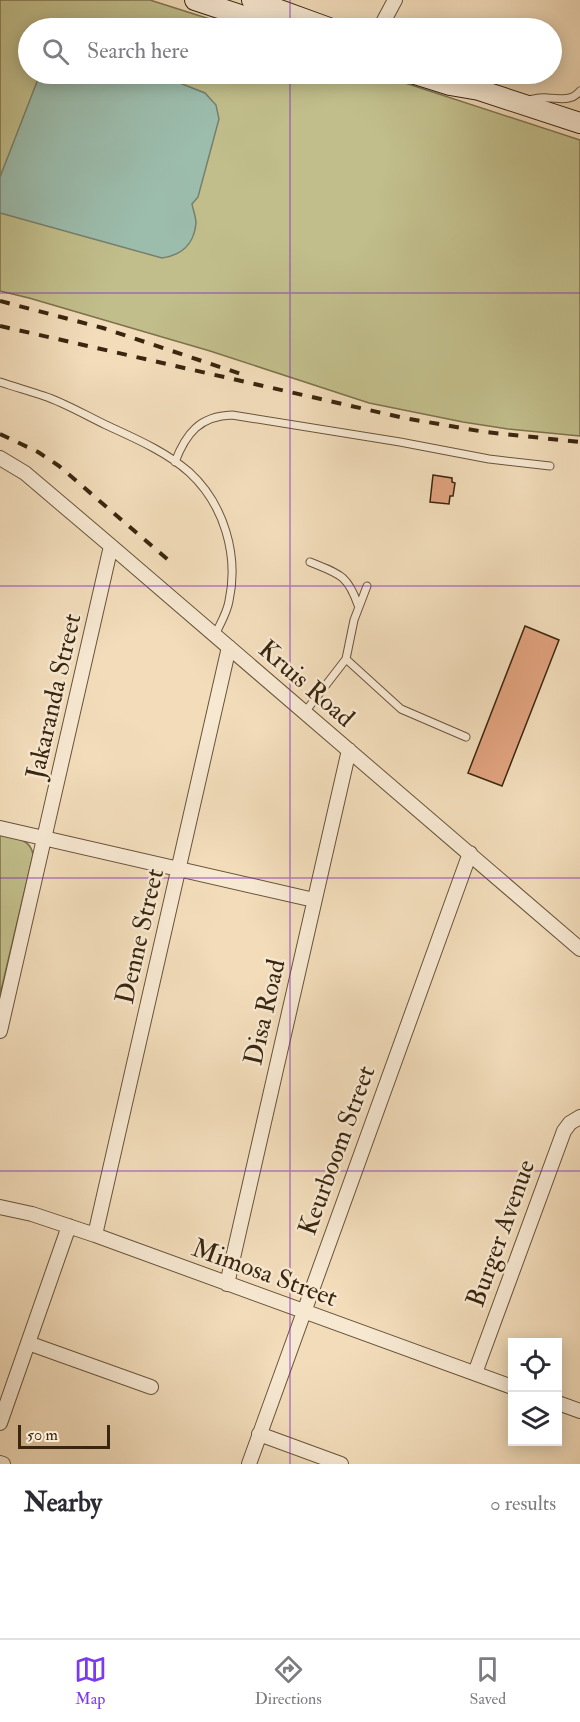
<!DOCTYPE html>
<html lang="en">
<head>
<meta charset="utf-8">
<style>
  body { margin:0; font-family:"IM FELL Double Pica",serif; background:#f7f7f7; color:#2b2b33 }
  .controls { position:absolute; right:18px; bottom:18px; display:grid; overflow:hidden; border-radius:0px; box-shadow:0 3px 15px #0003 }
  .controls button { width:54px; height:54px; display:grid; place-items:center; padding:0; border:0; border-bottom:2px solid #e1e1e2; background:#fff; color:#2b2b33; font:30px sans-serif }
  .scale { position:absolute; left:18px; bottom:15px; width:92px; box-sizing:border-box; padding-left:6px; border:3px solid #3a260f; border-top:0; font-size:16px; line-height:21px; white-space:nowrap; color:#3a260f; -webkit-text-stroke:4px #f7e8d2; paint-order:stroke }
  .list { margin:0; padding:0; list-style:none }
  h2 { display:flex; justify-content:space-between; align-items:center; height:78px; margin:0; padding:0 24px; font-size:26px }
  h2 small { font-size:20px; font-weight:400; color:#7c7c81 }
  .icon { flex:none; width:33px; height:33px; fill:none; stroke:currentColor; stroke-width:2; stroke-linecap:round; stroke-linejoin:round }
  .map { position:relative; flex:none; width:580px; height:1464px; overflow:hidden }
  .search { position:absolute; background:#fff; box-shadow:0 3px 15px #0003; left:18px; right:18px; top:18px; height:66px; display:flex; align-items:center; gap:15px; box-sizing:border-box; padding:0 21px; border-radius:33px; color:#7c7c81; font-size:22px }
  .sheet { height:174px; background:#fff }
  nav { display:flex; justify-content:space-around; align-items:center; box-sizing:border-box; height:84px; border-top:2px solid #e1e1e2; background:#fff; font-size:16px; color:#7c7c81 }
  nav a { display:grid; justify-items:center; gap:3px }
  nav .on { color:#7c3aed }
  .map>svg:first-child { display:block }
  .green { fill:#c1be8b; stroke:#7e724d; stroke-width:1.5 }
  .water { fill:#9cbcac; stroke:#75806d; stroke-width:1.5 }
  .building { fill:#e0a27e; stroke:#3a260f; stroke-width:1.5 }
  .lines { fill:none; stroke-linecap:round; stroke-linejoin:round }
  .lane-casing { stroke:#68543a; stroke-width:9 }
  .street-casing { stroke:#68543a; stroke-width:16 }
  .secondary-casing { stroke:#3a260f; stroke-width:22 }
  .lane { stroke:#f7e8d2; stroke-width:7 }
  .street { stroke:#f7e8d2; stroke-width:14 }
  .secondary { stroke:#f7e8d2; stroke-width:20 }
  .rail { stroke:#3a260f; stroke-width:4; stroke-dasharray:10 10; stroke-linecap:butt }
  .grid { fill:none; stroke:#7b2cbf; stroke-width:1.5; stroke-opacity:0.55 }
  .labels { text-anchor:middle; stroke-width:5; stroke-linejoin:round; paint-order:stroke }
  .street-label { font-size:26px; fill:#3a260f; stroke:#f7e8d2 }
</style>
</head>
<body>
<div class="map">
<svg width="580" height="1464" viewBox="0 0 580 1464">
  <rect width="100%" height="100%" fill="#f2dcba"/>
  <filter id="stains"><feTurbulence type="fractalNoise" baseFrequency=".00333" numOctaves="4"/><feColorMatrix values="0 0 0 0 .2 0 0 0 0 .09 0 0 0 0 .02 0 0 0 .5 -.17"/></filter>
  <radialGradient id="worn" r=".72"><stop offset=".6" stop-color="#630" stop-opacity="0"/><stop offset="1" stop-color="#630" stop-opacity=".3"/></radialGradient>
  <path class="green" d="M0 0H150L238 28H28V74H348L368 82 375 77 402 82 580 140V436L508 429 463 422 369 403 210 351 29 298 0 291Z
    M0 835C14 838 31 838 33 855L0 995Z"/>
  <path class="water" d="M40 74H157L205 93 216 105 219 119 198 197 192 204C193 210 196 217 196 223 194 245 182 255 162 258L0 213V177Z"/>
  <path class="building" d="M433 475 452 478V482L455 483 453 496H450L449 504 430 502Z
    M525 626 559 640 502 786 468 773Z"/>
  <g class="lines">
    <defs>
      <path id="lane" d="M527 100C534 99 541 97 548 98 560 98 571 102 580 91
        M0 382C15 387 29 391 44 396 65 403 85 415 106 425 134 438 165 451 189 472 224 504 239 555 229 601 227 613 220 624 215 635
        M175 462C186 433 200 416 232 415L400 442 489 459 550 466
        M310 562C339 574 347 574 358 605
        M346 659 401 709 466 737
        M305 712 346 659 354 620 367 586"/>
      <path id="street" d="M380 28 395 0
        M0 458 25 473 111 546 580 949
        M0 828 314 900
        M0 1031 111 546
        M0 1207 32 1214 95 1235 512 1387
        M95 1235 229 647
        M227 1284 349 750
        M28 1343 151 1387
        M475 1373 564 1131 570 1123 580 1117
        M558 1403 580 1411
        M0 1423 69 1226
        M259 1434 341 1464
        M0 1463 3 1464
        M249 1464 470 853"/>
      <path id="secondary" d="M195 0 279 28
        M252 0 329 28
        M415 74 450 85 479 90 580 123"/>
    </defs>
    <use href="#lane" class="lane-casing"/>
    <use href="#street" class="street-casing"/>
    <use href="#secondary" class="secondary-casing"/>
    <use href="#lane" class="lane"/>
    <use href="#street" class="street"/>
    <use href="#secondary" class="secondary"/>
    <path class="rail" d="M0 301 103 328 247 376
      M0 326 404 418 485 432 580 442
      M0 434 38 452 59 466 174 565"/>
  </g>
  <path class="grid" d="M290 0V28M290 74V1464M0 293H580M0 586H580M0 878H580M0 1171H580"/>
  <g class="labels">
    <g class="street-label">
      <text transform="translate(307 683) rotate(41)" y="9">Kruis Road</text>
      <text transform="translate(53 696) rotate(-77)" y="9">Jakaranda Street</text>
      <text transform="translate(139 936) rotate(-77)" y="9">Denne Street</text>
      <text transform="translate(264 1012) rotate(-77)" y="9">Disa Road</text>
      <text transform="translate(336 1150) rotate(-70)" y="9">Keurboom Street</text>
      <text transform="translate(500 1233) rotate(-70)" y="9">Burger Avenue</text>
      <text transform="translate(265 1272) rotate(20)" y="9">Mimosa Street</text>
    </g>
  </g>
  <rect width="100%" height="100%" filter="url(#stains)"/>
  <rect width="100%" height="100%" fill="url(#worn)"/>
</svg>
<div class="controls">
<button><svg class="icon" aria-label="locate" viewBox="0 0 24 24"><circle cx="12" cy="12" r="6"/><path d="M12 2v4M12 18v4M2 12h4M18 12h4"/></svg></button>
<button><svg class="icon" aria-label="layers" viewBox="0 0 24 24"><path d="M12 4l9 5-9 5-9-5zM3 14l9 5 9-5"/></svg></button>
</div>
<div class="scale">50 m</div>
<div class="search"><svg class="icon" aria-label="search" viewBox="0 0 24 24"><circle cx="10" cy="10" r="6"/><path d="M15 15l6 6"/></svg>Search here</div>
</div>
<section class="sheet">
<h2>Nearby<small>0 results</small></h2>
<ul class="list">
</ul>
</section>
<nav>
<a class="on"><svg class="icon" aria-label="map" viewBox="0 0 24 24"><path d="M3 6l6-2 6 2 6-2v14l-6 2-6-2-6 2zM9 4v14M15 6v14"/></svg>Map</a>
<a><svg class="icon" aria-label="directions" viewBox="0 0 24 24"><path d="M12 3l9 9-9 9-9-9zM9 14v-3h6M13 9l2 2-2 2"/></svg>Directions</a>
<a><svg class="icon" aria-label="saved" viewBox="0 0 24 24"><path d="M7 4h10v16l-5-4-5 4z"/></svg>Saved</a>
</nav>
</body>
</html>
